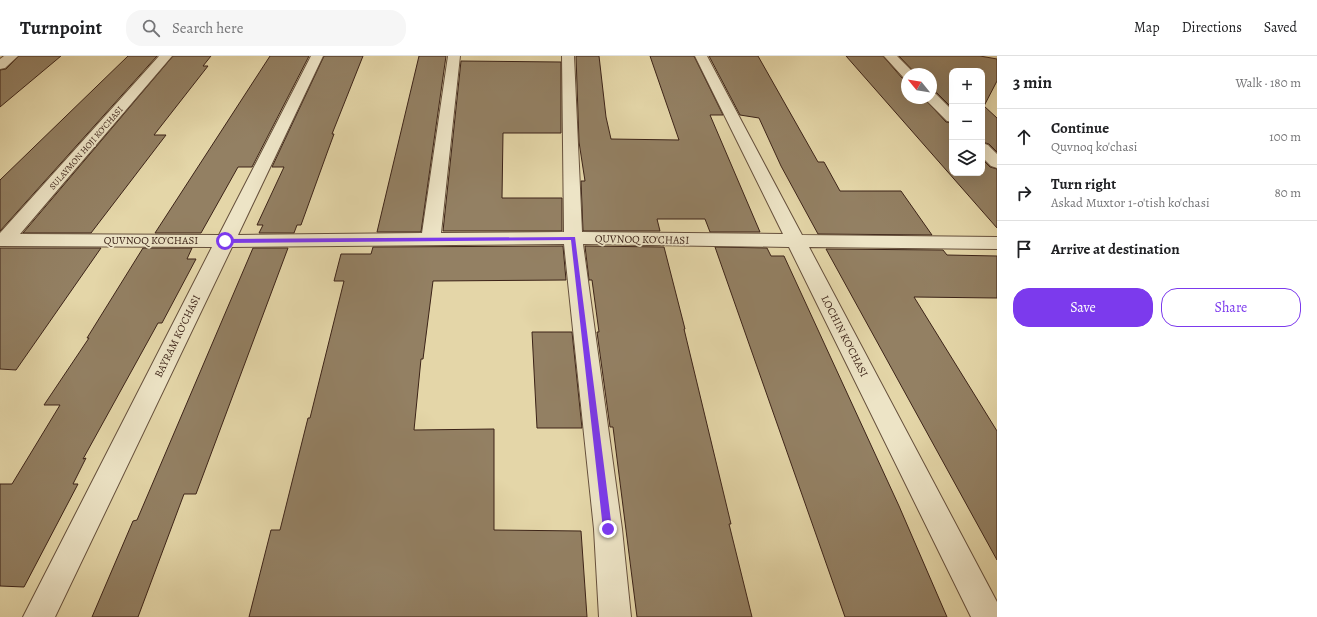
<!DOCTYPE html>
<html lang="en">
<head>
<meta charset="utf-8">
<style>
  body { margin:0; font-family:Alegreya,serif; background:#f6f6f6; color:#202124 }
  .controls { position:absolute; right:12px; top:12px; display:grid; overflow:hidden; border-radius:8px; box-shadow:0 4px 16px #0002 }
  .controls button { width:36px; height:36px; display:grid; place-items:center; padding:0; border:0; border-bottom:1px solid #e0e0e0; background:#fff; color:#202124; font:20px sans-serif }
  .compass { position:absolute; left:901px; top:12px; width:36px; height:36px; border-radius:50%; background:#fff; box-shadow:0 4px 16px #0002; rotate:300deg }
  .stop { position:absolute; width:12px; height:12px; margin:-9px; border:3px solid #7c3aed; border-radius:50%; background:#fff }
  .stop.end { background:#7c3aed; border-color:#fff; box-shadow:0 1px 4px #0008 }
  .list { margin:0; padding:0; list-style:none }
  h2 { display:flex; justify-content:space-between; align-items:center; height:52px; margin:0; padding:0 16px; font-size:17px }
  h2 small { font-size:13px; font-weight:400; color:#757577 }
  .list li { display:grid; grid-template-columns:26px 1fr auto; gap:12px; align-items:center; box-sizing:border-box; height:56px; padding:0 16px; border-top:1px solid #e0e0e0 }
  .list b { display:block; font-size:15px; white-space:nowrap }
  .list p { margin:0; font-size:13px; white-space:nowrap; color:#757577 }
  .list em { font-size:13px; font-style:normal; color:#757577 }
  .actions { display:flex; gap:8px; padding:12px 16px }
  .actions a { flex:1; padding:9px 0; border:1px solid #7c3aed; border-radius:16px; text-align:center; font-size:14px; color:#7c3aed }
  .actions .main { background:#7c3aed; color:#fff }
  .icon { flex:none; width:22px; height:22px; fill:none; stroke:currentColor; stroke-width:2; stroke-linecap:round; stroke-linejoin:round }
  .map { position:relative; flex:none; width:997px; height:561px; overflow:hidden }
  header { display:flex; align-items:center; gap:24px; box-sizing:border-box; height:56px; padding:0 20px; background:#fff; border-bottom:1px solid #e0e0e0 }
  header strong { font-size:19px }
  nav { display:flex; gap:22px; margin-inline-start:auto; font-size:14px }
  .search { width:280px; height:36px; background:#f6f6f6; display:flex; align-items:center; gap:10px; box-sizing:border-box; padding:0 14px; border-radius:16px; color:#757577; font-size:15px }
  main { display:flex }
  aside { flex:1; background:#fff }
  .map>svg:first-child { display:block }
  .building { fill:#938063; stroke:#3c2318 }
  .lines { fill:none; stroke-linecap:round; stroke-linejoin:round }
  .minor-casing { stroke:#66503c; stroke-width:2 }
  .minor { fill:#ede4c6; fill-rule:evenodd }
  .route { fill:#7c3aed }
  .labels { text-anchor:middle; stroke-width:3.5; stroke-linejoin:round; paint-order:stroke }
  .far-street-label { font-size:9px; fill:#3c2318; stroke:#ede4c6 }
  .street-label { font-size:11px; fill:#3c2318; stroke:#ede4c6 }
</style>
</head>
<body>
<header>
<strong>Turnpoint</strong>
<div class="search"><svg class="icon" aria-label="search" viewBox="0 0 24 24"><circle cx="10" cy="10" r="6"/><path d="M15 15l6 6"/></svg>Search here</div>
<nav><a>Map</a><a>Directions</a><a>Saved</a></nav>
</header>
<main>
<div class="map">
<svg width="997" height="561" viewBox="0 0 997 561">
  <rect width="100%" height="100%" fill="#e4d6a8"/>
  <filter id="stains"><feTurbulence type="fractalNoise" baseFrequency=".005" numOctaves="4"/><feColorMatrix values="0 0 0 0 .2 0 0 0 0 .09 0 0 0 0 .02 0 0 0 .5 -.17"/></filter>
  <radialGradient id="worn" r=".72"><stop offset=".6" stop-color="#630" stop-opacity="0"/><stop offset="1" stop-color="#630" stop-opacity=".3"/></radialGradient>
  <path class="building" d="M19 0H61L0 51V14L6 13Z
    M128 0H157L0 175V124Z
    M173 0H211L203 10H208L154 79H166L91 177H23Z
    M270 0H309L252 111H238L201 177H155Z
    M324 0H363L332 78H334L327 97 301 169H297L294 177H259L263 169H257L284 111H272Z
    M419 0H446L421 176H377Z
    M576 0H599L606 61 611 83 679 84 650 0H694L723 59H710L760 176H710L705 163H657L660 175H583L581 125H585L579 86Z
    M709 0H758L818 106H824L840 135H901L932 179 818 178 781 110 759 62 740 59Z
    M846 0H883L902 22 907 23V42H924L946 66 952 67V117H982V103L990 111 997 113V172Z
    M899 0H980L997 3V25L984 50 997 62V96L989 88 982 86V15H952V52L937 37 931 36V18H916Z
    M461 5 561 6V77H503L502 142H562V175H443Z
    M563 190 566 224 433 225 423 303H421L414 374 494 373V474L581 475 587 561H249L271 474H280L308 362H310L344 225H334L341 198H371L373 191Z
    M585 190 664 191 685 273H684L731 468H729L752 561H637L613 371H610L597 276H599L592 224H589Z
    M715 191 767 192 771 200H784L899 450 947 561H845Z
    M0 192H101L16 314 0 313Z
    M143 192H192L187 203H196L162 267H158L83 403 86 402 73 428H78L24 531 0 530V428H12L60 349H44L89 282H87Z
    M253 192H288L196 438H184L138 561H92L133 465 137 464Z
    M826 193 943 194 947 199 997 200V242L914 241 997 375V504Z
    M532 276H572L582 372H537Z"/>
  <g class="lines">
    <defs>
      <path id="minor" d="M4 0H18L5 12 0 13V3Z
        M159 0H172L20 178 219 179 311 0H323L238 179 422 177 448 0H460L441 177 564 176 562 0H574L582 176 783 178 695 0H707L802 179 997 181V193L809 191 997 546V561H971L789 191 583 188 622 473 631 561H599L594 473 564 188 232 191 55 561H23L212 191 0 190V177Z
        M884 0H897L915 18H907V22L903 21Z
        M931 37 936 38 952 54V66L947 65 926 44 925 42H931Z
        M982 87 988 89 997 98V112L991 110 982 101Z"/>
    </defs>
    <use href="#minor" class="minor-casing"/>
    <use href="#minor" class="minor"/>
  </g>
  <path class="route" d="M575 181 612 473 608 477 603 473 571 184 225 187 222 185 225 183Z"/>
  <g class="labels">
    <g class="far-street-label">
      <text transform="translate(86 92) rotate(-49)" y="3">SULAYMON HOJI KO'CHASI</text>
    </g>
    <g class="street-label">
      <text transform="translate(642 183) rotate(1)" y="4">QUVNOQ KO'CHASI</text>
      <text x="151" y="188">QUVNOQ KO'CHASI</text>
      <text transform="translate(177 280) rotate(-64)" y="4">BAYRAM KO'CHASI</text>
      <text transform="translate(845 280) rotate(63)" y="4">LOCHIN KO'CHASI</text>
    </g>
  </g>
  <rect width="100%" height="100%" filter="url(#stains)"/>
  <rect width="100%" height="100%" fill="url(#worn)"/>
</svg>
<div class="controls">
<button>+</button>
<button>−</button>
<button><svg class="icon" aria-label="layers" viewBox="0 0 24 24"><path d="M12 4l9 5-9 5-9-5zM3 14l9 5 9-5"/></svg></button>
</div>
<svg class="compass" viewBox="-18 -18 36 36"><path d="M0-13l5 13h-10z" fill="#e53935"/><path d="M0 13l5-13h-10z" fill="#757577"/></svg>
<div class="stop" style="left:225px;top:185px"></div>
<div class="stop end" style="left:608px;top:473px"></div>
</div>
<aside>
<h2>3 min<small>Walk · 180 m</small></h2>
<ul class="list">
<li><svg class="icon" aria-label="ahead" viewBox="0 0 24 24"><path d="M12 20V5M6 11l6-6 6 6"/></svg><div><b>Continue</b><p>Quvnoq ko'chasi</p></div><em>100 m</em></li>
<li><svg class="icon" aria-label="right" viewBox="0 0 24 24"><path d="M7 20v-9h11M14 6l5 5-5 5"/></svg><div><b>Turn right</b><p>Askad Muxtor 1-o'tish ko'chasi</p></div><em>80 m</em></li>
<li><svg class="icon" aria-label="arrive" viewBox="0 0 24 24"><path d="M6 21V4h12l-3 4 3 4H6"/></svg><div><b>Arrive at destination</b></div></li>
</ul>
<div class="actions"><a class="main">Save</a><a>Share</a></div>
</aside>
</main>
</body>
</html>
